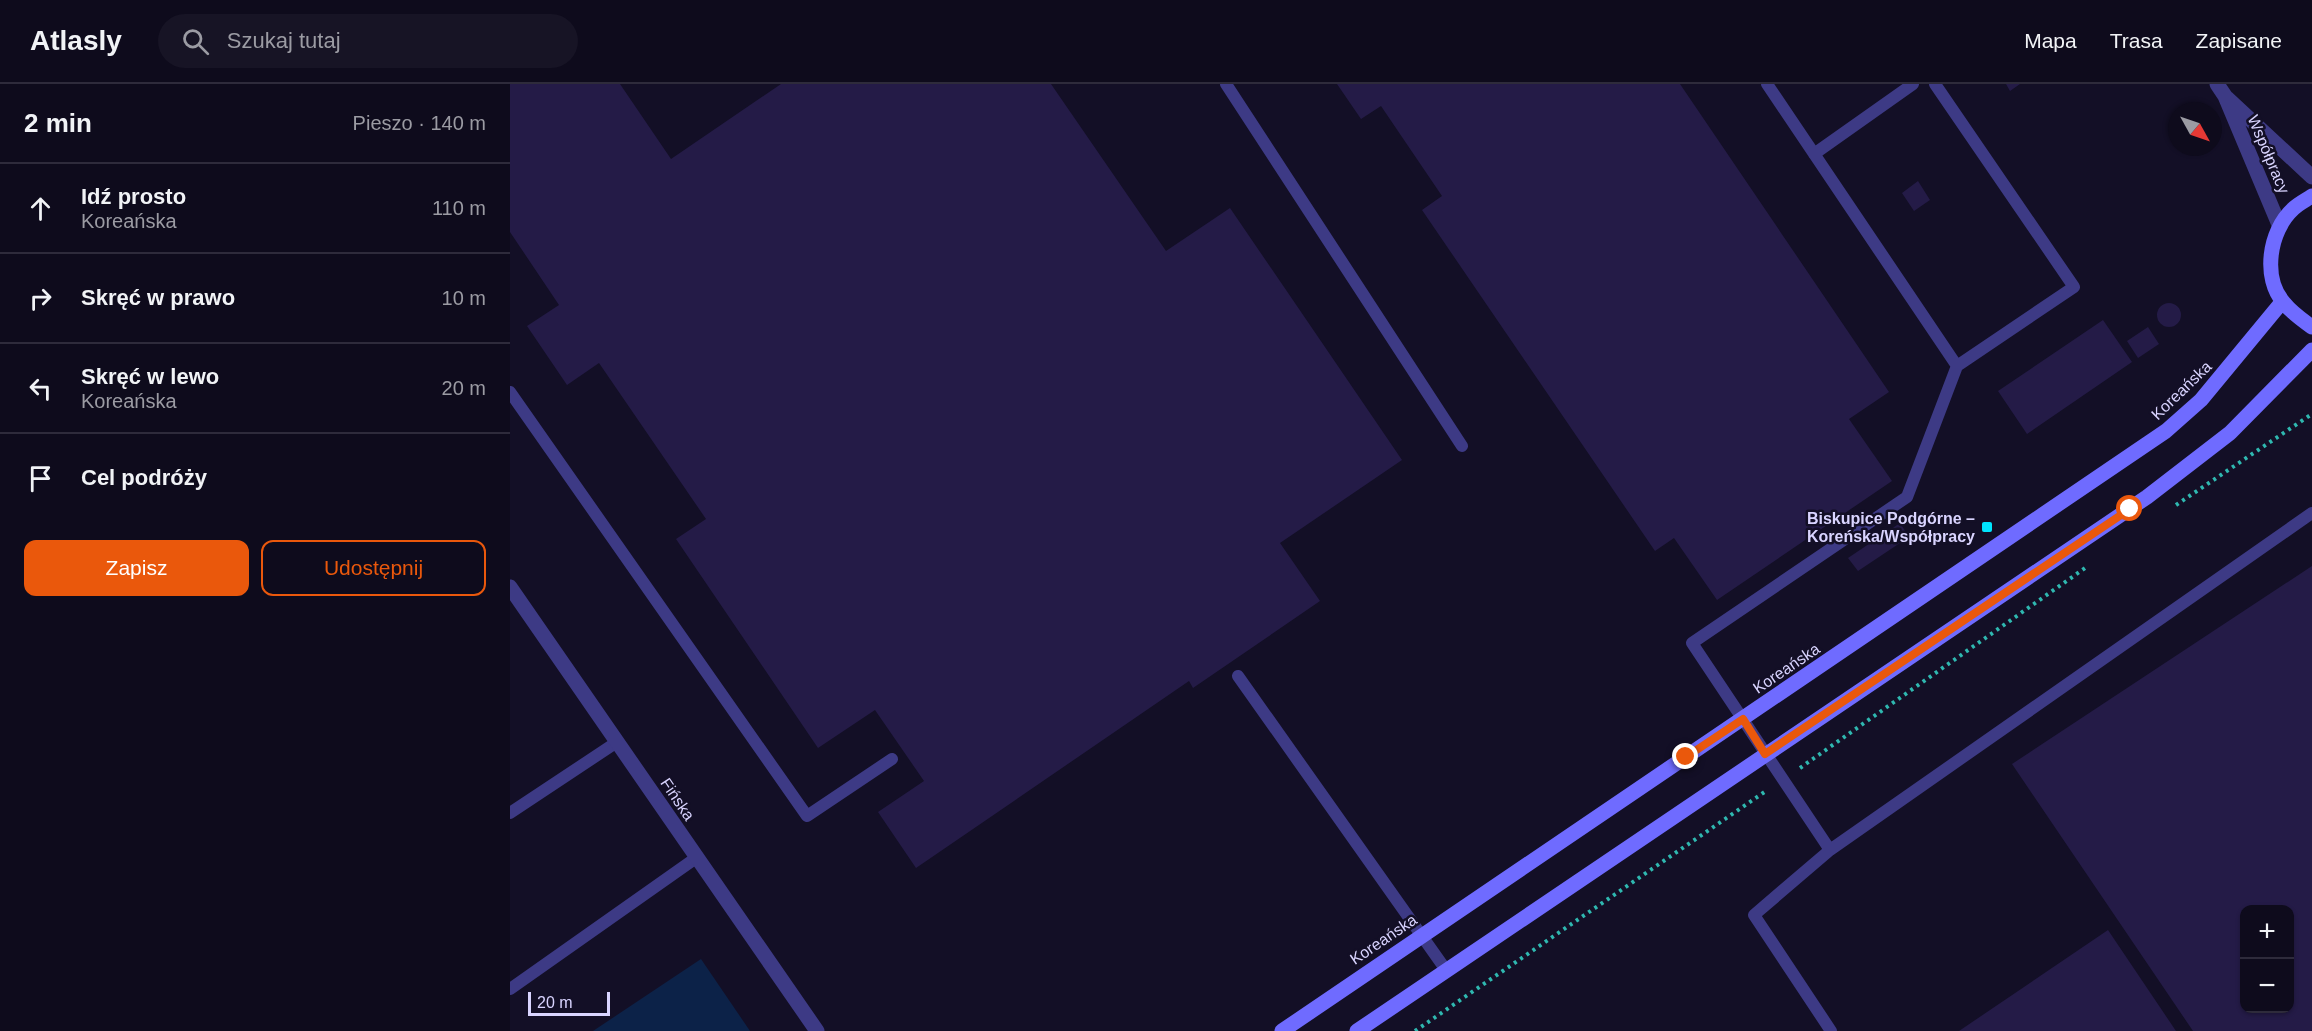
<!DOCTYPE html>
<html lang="pl">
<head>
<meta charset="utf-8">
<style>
  body { margin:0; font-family:Arial,sans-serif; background:#171425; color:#f1f3f6 }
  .controls { position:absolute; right:18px; bottom:18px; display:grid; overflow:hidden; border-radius:12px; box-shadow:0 2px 4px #0004 }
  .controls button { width:54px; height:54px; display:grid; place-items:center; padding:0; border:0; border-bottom:2px solid #2e2b3b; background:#0e0b1c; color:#f1f3f6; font:30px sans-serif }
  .compass { position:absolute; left:1658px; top:18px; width:54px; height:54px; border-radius:50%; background:#0e0b1c; box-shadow:0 2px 4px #0004; rotate:130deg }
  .scale { position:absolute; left:18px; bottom:15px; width:82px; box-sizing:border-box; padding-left:6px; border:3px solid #d9d4ff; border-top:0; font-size:16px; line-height:21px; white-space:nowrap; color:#d9d4ff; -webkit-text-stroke:4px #130f26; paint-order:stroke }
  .stop { position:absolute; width:18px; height:18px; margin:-14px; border:4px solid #ea580c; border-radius:50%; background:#fff }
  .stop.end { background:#ea580c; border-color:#fff; box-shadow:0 2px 6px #0008 }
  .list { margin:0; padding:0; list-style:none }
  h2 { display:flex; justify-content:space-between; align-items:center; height:78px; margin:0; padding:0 24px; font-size:26px }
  h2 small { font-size:20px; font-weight:400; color:#9b9ba3 }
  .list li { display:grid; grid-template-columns:39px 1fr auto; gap:18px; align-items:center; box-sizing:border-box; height:90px; padding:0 24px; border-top:2px solid #2e2b3b }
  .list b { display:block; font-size:22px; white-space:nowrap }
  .list p { margin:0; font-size:20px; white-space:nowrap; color:#9b9ba3 }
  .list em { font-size:20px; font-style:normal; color:#9b9ba3 }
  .actions { display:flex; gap:12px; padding:18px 24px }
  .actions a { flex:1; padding:14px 0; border:2px solid #ea580c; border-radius:12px; text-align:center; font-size:21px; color:#ea580c }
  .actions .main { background:#ea580c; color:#fff }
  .icon { flex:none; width:33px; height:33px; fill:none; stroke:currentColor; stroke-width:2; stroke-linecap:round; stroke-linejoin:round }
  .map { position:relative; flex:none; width:1802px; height:947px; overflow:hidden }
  header { display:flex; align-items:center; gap:36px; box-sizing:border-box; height:84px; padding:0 30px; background:#0e0b1c; border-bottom:2px solid #2e2b3b }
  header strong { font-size:28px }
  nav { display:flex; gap:33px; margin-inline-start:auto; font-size:21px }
  .search { width:420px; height:54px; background:#171425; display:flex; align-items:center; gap:15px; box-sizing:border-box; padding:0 21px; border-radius:33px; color:#9b9ba3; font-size:22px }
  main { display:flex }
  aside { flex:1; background:#0e0b1c }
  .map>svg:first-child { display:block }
  .water { fill:#0c2248 }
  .building { fill:#241b47; fill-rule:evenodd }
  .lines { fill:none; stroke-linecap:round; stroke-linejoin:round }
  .path { stroke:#2fb8b0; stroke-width:4; stroke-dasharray:3 4.5; stroke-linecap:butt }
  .lane { stroke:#3d3a85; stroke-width:12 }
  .street { stroke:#3d3a85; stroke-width:15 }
  .secondary { stroke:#6f6bff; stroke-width:15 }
  .route { stroke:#ea580c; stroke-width:8 }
  .poi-dot { fill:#00e5ff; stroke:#130f26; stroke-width:2 }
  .labels { text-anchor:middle; stroke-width:5; stroke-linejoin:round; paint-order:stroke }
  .street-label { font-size:16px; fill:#d9d4ff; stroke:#130f26 }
  .poi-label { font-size:16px; font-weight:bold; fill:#d9d4ff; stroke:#130f26; text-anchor:end }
</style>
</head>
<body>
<header>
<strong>Atlasly</strong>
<div class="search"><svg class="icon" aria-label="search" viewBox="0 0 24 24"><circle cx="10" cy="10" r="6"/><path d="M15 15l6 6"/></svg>Szukaj tutaj</div>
<nav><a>Mapa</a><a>Trasa</a><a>Zapisane</a></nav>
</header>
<main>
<aside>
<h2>2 min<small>Pieszo · 140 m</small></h2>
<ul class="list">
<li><svg class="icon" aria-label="ahead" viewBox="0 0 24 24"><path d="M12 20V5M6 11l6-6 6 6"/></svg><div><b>Idź prosto</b><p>Koreańska</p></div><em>110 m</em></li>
<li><svg class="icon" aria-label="right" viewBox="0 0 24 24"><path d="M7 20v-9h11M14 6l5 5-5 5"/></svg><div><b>Skręć w prawo</b></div><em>10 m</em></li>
<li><svg class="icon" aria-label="left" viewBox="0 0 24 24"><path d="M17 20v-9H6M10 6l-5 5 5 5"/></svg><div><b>Skręć w lewo</b><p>Koreańska</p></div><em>20 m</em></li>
<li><svg class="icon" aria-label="arrive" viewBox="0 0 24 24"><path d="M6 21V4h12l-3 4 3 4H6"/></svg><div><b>Cel podróży</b></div></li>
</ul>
<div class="actions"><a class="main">Zapisz</a><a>Udostępnij</a></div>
</aside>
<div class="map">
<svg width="1802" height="947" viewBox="0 0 1802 947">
  <rect width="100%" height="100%" fill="#130f26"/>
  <path class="water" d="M191 875 240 947H83Z"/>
  <path class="building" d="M0 0H110L161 75 271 0H541L656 167 720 124 892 376 770 459 810 517 683 604 679 597 406 784 368 728 414 697 365 626 308 664 166 455 196 435 89 279 57 301 17 242 49 221 0 148Z
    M827 0H1170L1379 308 1339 335 1382 397 1207 516 1164 454 1145 467 912 126 932 112 871 22 851 35Z
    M1496 0H1510L1500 7Z
    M1408 97 1420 116 1404 127 1392 109Z
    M1647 231a12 12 0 1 1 24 0a12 12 0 1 1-24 0Z
    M1593 236 1622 278 1517 350 1488 307Z
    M1638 243 1649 260 1628 274 1617 257Z
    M1390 439 1399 453 1348 487 1338 474Z
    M1802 482V947H1683L1502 680ZM1734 826H1780V924H1734Z
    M1598 846 1666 947H1449Z"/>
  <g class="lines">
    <path class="path" d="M1666 421 1802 330
      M1290 684 1578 482
      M905 947 1256 707"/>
    <path class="lane" d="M716 0 952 362
      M1257 0 1447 282 1564 203 1425 0
      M1304 70 1403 0
      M0 308 297 732 382 675
      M728 592 936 886
      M0 729 107 658
      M1320 766 1182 559 1397 413 1447 282
      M0 905 186 774
      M1321 947 1244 831 1320 766 1802 429"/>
    <path class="street" d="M1707 0 1715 12 1770 143
      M1717 14 1802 93
      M0 503 307 947"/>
    <path class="secondary" d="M1802 112C1796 116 1788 120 1783 125 1759 147 1752 194 1774 219 1782 229 1792 236 1802 243
      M772 947 1656 347 1691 316 1772 218
      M847 947 1637 413 1720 349 1802 266"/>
  </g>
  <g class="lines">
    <path class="route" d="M1176 673 1233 635 1255 670 1620 425"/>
  </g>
  <rect class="poi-dot" x="1471" y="437" width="12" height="12" rx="3"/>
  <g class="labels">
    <g class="street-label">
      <text transform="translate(1759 70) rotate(67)" y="6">Współpracy</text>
      <text transform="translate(1671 306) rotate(-44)" y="6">Koreańska</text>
      <text transform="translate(1276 584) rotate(-34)" y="6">Koreańska</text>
      <text transform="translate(168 715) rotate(56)" y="6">Fińska</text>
      <text transform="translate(873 855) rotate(-34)" y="6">Koreańska</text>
    </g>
    <g class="poi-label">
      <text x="1465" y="440">Biskupice Podgórne –<tspan x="1465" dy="18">Koreńska/Współpracy</tspan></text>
    </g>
  </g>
</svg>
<div class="controls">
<button>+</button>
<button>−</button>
</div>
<svg class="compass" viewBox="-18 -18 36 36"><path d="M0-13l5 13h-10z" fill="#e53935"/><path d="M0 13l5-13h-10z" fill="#9b9ba3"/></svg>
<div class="scale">20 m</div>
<div class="stop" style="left:1620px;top:425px"></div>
<div class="stop end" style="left:1176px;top:673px"></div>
</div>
</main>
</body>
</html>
